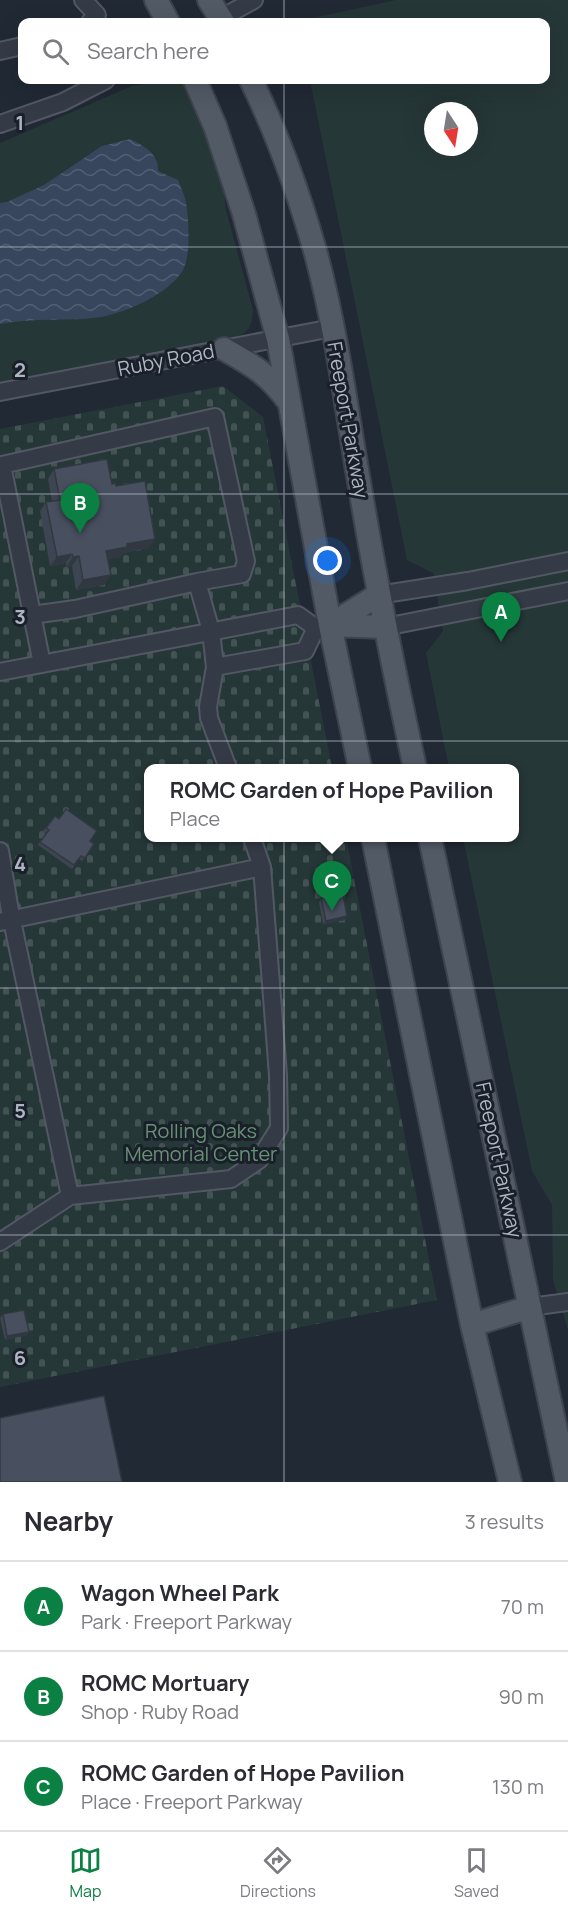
<!DOCTYPE html>
<html lang="en">
<head>
<meta charset="utf-8">
<style>
  body { margin:0; font-family:Manrope,sans-serif; background:#f7f7f7; color:#2b2b33 }
  .compass { position:absolute; left:424px; top:102px; width:54px; height:54px; border-radius:50%; background:#fff; box-shadow:0 6px 24px #0002; rotate:168deg }
  .you { position:absolute; left:328px; top:561px; width:21px; height:21px; margin:-15px; border:4px solid #fff; border-radius:50%; background:#1a73e8; box-shadow:0 0 0 9px #1a73e833 }
  .badge { display:grid; place-items:center; width:39px; height:39px; border-radius:50%; background:#0b8043; color:#fff; font-size:20px; font-weight:700 }
  .pin { position:absolute; translate:-50% -50px; filter:drop-shadow(0 2px 3px #0008) }
  .pin::after { content:''; position:absolute; top:32px; width:21px; height:18px; background:inherit; clip-path:polygon(0 0,100% 0,50% 100%) }
  .popup { position:absolute; left:144px; top:764px; width:375px; height:78px; box-sizing:border-box; display:grid; place-content:center; border-radius:12px; background:#fff; filter:drop-shadow(0 2px 4px #0005); font-size:20px; white-space:nowrap; color:#7c7c81 }
  .popup b { font-size:22px; color:#2b2b33 }
  .popup::after { content:''; position:absolute; left:50%; top:100%; margin-left:-12px; border:12px solid transparent; border-top-color:#fff }
  .list { margin:0; padding:0; list-style:none }
  h2 { display:flex; justify-content:space-between; align-items:center; height:78px; margin:0; padding:0 24px; font-size:26px }
  h2 small { font-size:20px; font-weight:400; color:#7c7c81 }
  .list li { display:grid; grid-template-columns:39px 1fr auto; gap:18px; align-items:center; box-sizing:border-box; height:90px; padding:0 24px; border-top:2px solid #e1e1e2 }
  .list b { display:block; font-size:22px; white-space:nowrap }
  .list p { margin:0; font-size:20px; white-space:nowrap; color:#7c7c81 }
  .list em { font-size:20px; font-style:normal; color:#7c7c81 }
  .icon { flex:none; width:33px; height:33px; fill:none; stroke:currentColor; stroke-width:2; stroke-linecap:round; stroke-linejoin:round }
  .map { position:relative; flex:none; width:568px; height:1482px; overflow:hidden }
  .search { position:absolute; background:#fff; box-shadow:0 6px 24px #0002; left:18px; right:18px; top:18px; height:66px; display:flex; align-items:center; gap:15px; box-sizing:border-box; padding:0 21px; border-radius:12px; color:#7c7c81; font-size:22px }
  .sheet { height:348px; background:#fff }
  nav { display:flex; justify-content:space-around; align-items:center; box-sizing:border-box; height:84px; border-top:2px solid #e1e1e2; background:#fff; font-size:16px; color:#7c7c81 }
  nav a { display:grid; justify-items:center; gap:3px }
  nav .on { color:#0b8043 }
  .map>svg:first-child { display:block }
  .cemetery { fill:url(#cemetery-stones) }
  .park { fill:#263738; fill-rule:evenodd }
  .water { fill:url(#water-waves) }
  .lines { fill:none; stroke-linecap:round; stroke-linejoin:round }
  .minor-casing { stroke:#525863; stroke-width:20 }
  .major-casing { stroke:#3e444f; stroke-width:26 }
  .minor { stroke:#353b46; stroke-width:16 }
  .major { stroke:#525a66; stroke-width:22 }
  .wall { fill:#3e4552 }
  .shaded-wall { fill:#323842 }
  .building { fill:#48505f; stroke:#323842; stroke-width:1.5 }
  .grid { fill:none; stroke:#afb5c2; stroke-width:1.5; stroke-opacity:0.55 }
  .labels { text-anchor:middle; stroke-width:6; stroke-linejoin:round; paint-order:stroke }
  .street-label { font-size:20px; fill:#afb5c2; stroke:#1a202a }
  .park-label { font-size:20px; fill:#699174; stroke:#1a202a }
  .grid-label { font-size:20px; text-anchor:middle; font-weight:bold; fill:#afb5c2; stroke:#1a202a; stroke-width:6; stroke-linejoin:round; paint-order:stroke }
</style>
</head>
<body>
<div class="map">
<svg width="568" height="1482" viewBox="0 0 568 1482">
  <defs>
    <pattern id="cemetery-stones" width="16" height="16" patternUnits="userSpaceOnUse" patternTransform="scale(1.5)"><rect width="16" height="16" fill="#263738"/><path d="M2 7V4a2 2 0 0 1 4 0v3zM10 15v-3a2 2 0 0 1 4 0v3z" fill="#435253"/></pattern>
    <pattern id="water-waves" width="16" height="10" patternUnits="userSpaceOnUse" patternTransform="scale(1.5)"><rect width="16" height="10" fill="#38465d"/><path d="M0 5q4-4 8 0t8 0" fill="none" stroke="#525e73"/></pattern>
  </defs>
  <rect width="100%" height="100%" fill="#212935"/>
  <path class="cemetery" d="M223 386 263 417 332 768H149V838H346L437 1300 0 1387V429Z"/>
  <path class="park" d="M396 0H568V1330L553 1280 552 1205 532 1171 463 838H515V768H449L426 653 443 631 433 573 407 560 310 80H546V22H299V21ZM433 111H469V147H433Z
    M168 80H182L196 106 222 176 226 210 253 310C252 331 246 334 227 340L0 382V143L132 86Z"/>
  <path class="water" d="M130 139C144 146 159 154 158 171L178 180C180 186 183 192 185 198 189 214 191 256 183 270 169 294 127 312 101 317 67 322 34 317 0 324V203L7 202 44 185 102 146Z"/>
  <g class="lines">
    <defs>
      <path id="minor" d="M83 0 97 15 90 22
        M214 22 254 0
        M0 51 22 46
        M0 124 63 102 106 80
        M0 392 332 328
        M378 595 468 581 568 561
        M32 615 75 609 197 582
        M385 627 568 591
        M42 664 2 465 215 417 246 561 242 574 197 582 211 631 215 667 208 707 209 718 228 768
        M215 667 305 651 316 628
        M0 672 298 615 316 628 330 625
        M0 851 10 911 70 1196 231 1179 259 1160 279 1128 278 1075 262 867 252 838
        M0 922 262 867
        M0 1242 70 1196
        M530 1307 568 1302"/>
      <path id="major" d="M156 0 168 22
        M209 0 223 22
        M195 80 215 126 244 214 278 339 330 625 360 768
        M251 80C278 135 299 194 316 254 338 336 348 422 363 505 378 593 396 681 415 768
        M224 349C254 366 268 374 289 402
        M330 625 378 595
        M330 625 385 627
        M373 838 472 1325 510 1482
        M430 838 567 1482
        M472 1325 530 1307"/>
    </defs>
    <use href="#minor" class="minor-casing"/>
    <use href="#major" class="major-casing"/>
    <use href="#minor" class="minor"/>
    <use href="#major" class="major"/>
  </g>
  <path class="wall" d="M54 469 116 486 155 539 148 548 123 553 120 557 108 559 104 585 76 590 72 566 66 567V563L50 566 40 511 46 502 52 501 48 479Z
    M55 816 94 844 82 861 79 859 72 869 38 845 46 833 43 831Z
    M321 898 347 916 345 920 323 924 319 902Z
    M3 1314 29 1332 27 1335 5 1340 0 1318Z"/>
  <path class="shaded-wall" d="M155 539 148 548 123 553 120 557 100 560 106 551 127 544Z
    M72 554 66 563 50 566 57 557Z
    M79 556 72 566 66 567 73 557Z
    M111 575 104 585 76 590 83 580Z
    M347 916 345 920 323 924 326 921Z
    M29 1332 27 1335 5 1340 7 1336Z"/>
  <path class="building" d="M107 459 112 484 115 483 116 486 145 481 155 539 127 544V547L106 551 111 575 83 580 79 556 73 557 72 554 57 557 46 502 60 500 54 469Z
    M66 809 97 831 90 841 94 844 85 858 81 856 74 865 40 842 49 830 46 828 55 816 59 819Z
    M343 894 347 916 326 921 321 898Z
    M24 1310 29 1332 7 1336 3 1314Z
    M104 1396 122 1482H0V1418Z"/>
  <path class="grid" d="M284 0V22M284 80V1482M0 247H568M0 494H568M0 741H568M0 988H568M0 1235H568"/>
  <g class="labels">
    <g class="street-label">
      <text transform="translate(166 360) rotate(-11)" y="7">Ruby Road</text>
      <text transform="translate(348 420) rotate(80)" y="7">Freeport Parkway</text>
      <text transform="translate(499 1160) rotate(78)" y="7">Freeport Parkway</text>
    </g>
    <g class="park-label">
      <text x="201" y="1138">Rolling Oaks<tspan x="201" dy="23">Memorial Center</tspan></text>
    </g>
  </g>
  <g class="grid-label">
    <text x="20" y="130">1</text>
    <text x="20" y="377">2</text>
    <text x="20" y="624">3</text>
    <text x="20" y="871">4</text>
    <text x="20" y="1118">5</text>
    <text x="20" y="1365">6</text>
  </g>
</svg>
<svg class="compass" viewBox="-18 -18 36 36"><path d="M0-13l5 13h-10z" fill="#e53935"/><path d="M0 13l5-13h-10z" fill="#7c7c81"/></svg>
<div class="you"></div>
<div class="pin badge" style="left:501px;top:642px">A</div>
<div class="pin badge" style="left:80px;top:533px">B</div>
<div class="pin badge" style="left:332px;top:911px">C</div>
<div class="popup"><b>ROMC Garden of Hope Pavilion</b>Place</div>
<div class="search"><svg class="icon" aria-label="search" viewBox="0 0 24 24"><circle cx="10" cy="10" r="6"/><path d="M15 15l6 6"/></svg>Search here</div>
</div>
<section class="sheet">
<h2>Nearby<small>3 results</small></h2>
<ul class="list">
<li><span class="badge">A</span><div><b>Wagon Wheel Park</b><p>Park · Freeport Parkway</p></div><em>70 m</em></li>
<li><span class="badge">B</span><div><b>ROMC Mortuary</b><p>Shop · Ruby Road</p></div><em>90 m</em></li>
<li><span class="badge">C</span><div><b>ROMC Garden of Hope Pavilion</b><p>Place · Freeport Parkway</p></div><em>130 m</em></li>
</ul>
</section>
<nav>
<a class="on"><svg class="icon" aria-label="map" viewBox="0 0 24 24"><path d="M3 6l6-2 6 2 6-2v14l-6 2-6-2-6 2zM9 4v14M15 6v14"/></svg>Map</a>
<a><svg class="icon" aria-label="directions" viewBox="0 0 24 24"><path d="M12 3l9 9-9 9-9-9zM9 14v-3h6M13 9l2 2-2 2"/></svg>Directions</a>
<a><svg class="icon" aria-label="saved" viewBox="0 0 24 24"><path d="M7 4h10v16l-5-4-5 4z"/></svg>Saved</a>
</nav>
</body>
</html>
